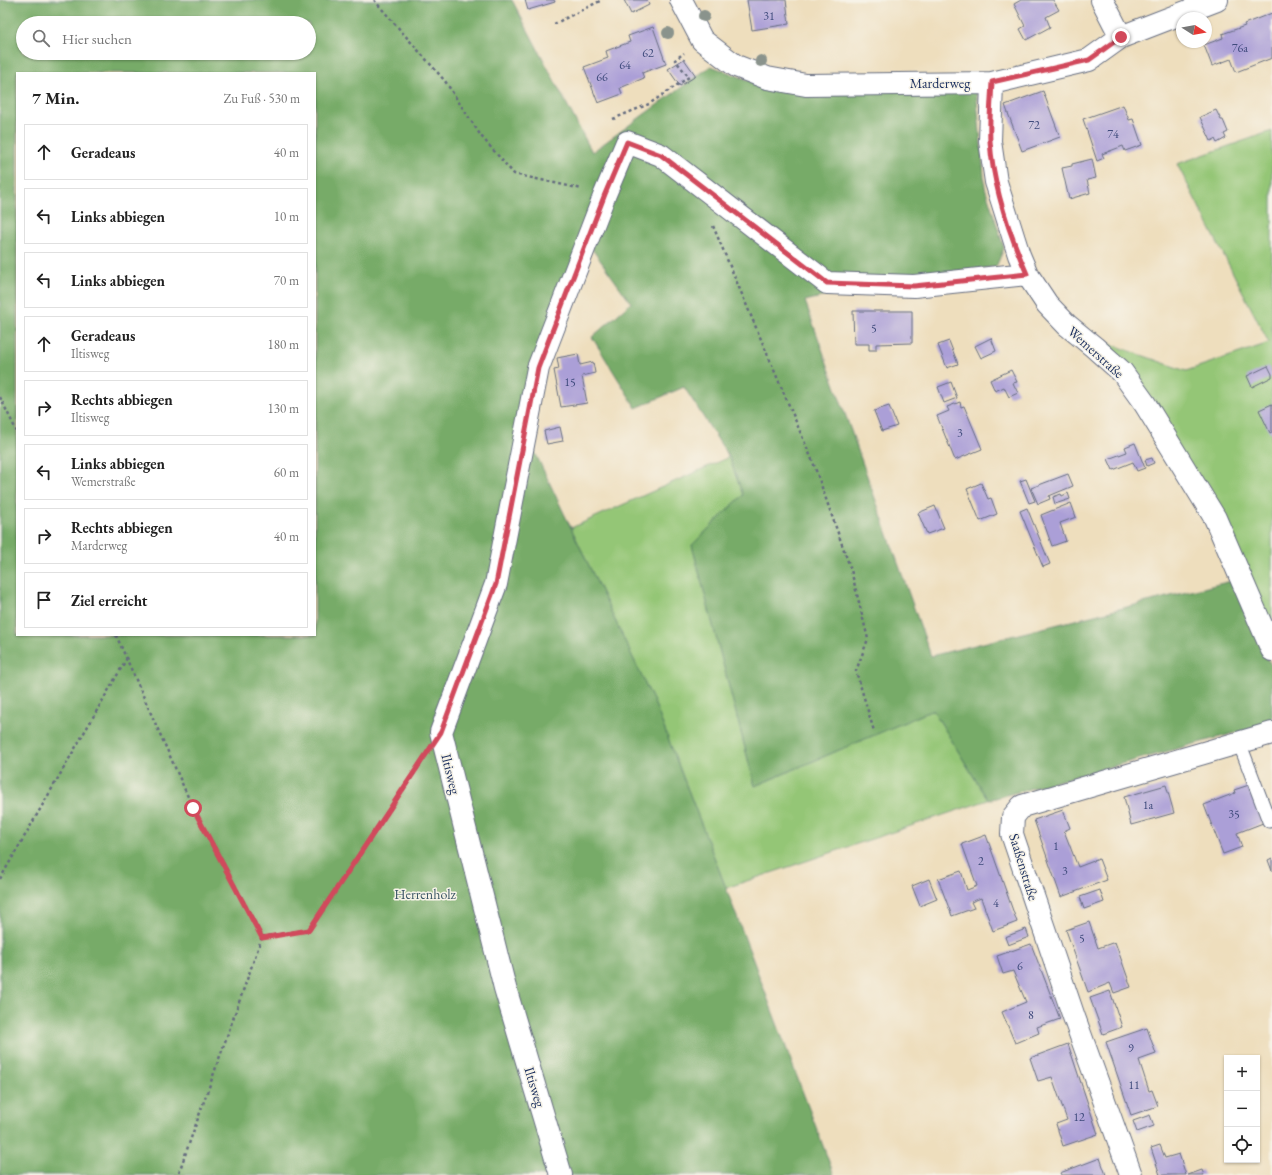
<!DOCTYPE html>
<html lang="de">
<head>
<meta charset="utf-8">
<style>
  body { margin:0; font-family:"EB Garamond",serif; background:#f6f6f6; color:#222 }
  .controls { position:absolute; right:12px; bottom:12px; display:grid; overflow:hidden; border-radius:0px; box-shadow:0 1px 3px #0004 }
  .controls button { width:36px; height:36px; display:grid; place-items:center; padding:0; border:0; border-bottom:1px solid #e0e0e0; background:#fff; color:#222; font:20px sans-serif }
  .compass { position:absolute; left:1176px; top:12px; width:36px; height:36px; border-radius:50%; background:#fff; box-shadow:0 1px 3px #0004; rotate:101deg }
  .stop { position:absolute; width:12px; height:12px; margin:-9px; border:3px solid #d1495b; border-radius:50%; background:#fff }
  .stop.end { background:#d1495b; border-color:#fff; box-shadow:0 1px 4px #0008 }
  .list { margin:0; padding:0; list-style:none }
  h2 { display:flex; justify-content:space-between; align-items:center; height:52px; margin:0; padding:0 16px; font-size:17px }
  h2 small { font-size:13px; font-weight:400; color:#767676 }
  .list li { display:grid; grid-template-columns:26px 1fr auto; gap:12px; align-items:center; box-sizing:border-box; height:56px; margin:0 8px 8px; padding:0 8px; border:1px solid #e0e0e0; border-radius:0px }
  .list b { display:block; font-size:15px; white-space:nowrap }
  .list p { margin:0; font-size:13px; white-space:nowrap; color:#767676 }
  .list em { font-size:13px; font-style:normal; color:#767676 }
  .icon { flex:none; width:22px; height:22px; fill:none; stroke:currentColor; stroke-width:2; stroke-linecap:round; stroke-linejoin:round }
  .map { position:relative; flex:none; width:1272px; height:1175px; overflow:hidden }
  .search { position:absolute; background:#fff; box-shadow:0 1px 3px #0004; left:16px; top:16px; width:300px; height:44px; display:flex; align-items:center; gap:10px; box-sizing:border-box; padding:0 14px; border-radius:22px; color:#767676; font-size:15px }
  .panel { position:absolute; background:#fff; box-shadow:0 1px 3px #0004; left:16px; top:72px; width:300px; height:564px; border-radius:0px }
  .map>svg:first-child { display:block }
  .green { fill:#94c676; stroke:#587a6a }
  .forest { fill:#77ab67; stroke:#496d62; fill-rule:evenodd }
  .building { fill:#ab9fd7 }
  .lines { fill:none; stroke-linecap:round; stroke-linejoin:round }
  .service-casing { stroke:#656c7f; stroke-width:15 }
  .minor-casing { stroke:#656c7f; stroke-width:24 }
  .path { stroke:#656c7f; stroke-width:2.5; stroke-dasharray:3 3; stroke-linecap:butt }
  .service { stroke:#fff; stroke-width:13 }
  .minor { stroke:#fff; stroke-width:22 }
  .tree { fill:#8a938c }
  .route { stroke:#d1495b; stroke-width:5 }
  .labels { text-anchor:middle; stroke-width:3; stroke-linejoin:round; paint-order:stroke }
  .number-label { font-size:12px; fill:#3f4b7c }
  .street-label { font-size:14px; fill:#1b2f5e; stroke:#f7f3e8 }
  .park-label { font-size:14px; fill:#395564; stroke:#f7f3e8 }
</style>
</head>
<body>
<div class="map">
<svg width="1272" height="1175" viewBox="0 0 1272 1175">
  <rect width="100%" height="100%" fill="#f7f3e8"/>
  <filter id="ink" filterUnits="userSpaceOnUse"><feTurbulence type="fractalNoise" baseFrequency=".025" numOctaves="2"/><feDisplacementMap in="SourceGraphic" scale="8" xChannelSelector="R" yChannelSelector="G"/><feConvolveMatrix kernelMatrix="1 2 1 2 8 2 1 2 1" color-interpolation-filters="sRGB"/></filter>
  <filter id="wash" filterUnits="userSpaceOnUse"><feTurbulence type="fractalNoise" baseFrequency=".012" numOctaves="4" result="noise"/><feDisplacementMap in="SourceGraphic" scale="16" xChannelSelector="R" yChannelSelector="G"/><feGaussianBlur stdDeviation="0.9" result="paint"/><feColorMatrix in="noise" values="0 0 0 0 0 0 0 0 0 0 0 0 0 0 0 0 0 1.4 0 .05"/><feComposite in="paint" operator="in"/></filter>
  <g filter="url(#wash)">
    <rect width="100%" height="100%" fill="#eedebd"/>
    <path class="green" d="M1272 131V640L1218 515 1091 337 1186 371 1269 343 1177 164Z
      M729 457 743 495 692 545 755 786 933 710 988 800 726 888 654 702 571 528Z"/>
    <path class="forest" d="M0 0H512L592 152 711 66 759 84 976 90 985 187 1004 248 996 267 912 275 805 301 931 656 1235 580 1272 668V723L988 800 933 710 755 786 692 545 743 495 729 457 684 387 636 408 592 337 631 303 582 235 520 421 654 702 726 888 834 1175H0ZM23 23H309V53H23ZM17 73H315V635H17Z"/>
    <g id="blocks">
      <path class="building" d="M525 0H554L555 2 528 10Z
        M624 0H647L649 5 631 14Z
        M747 0H786L789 24 752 30Z
        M1021 0H1053L1059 10 1046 17 1050 27 1026 40 1020 29 1025 26 1014 4Z
        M1272 13V58L1236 72 1231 59 1212 66 1204 45 1223 38 1222 34 1245 26 1244 24Z
        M653 27 666 64 642 73 644 78 620 88 622 94 598 103 584 67 608 58 606 51 630 42 628 36Z
        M684 59 696 76 680 86 668 69Z
        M1043 91 1060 137 1022 151 1005 105Z
        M1123 105 1129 120 1133 119 1142 145 1125 151 1123 146 1102 154 1104 158 1097 161 1083 119Z
        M1216 110 1221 120H1223L1228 132 1224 134 1226 138 1217 143 1215 139 1211 141 1200 117Z
        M1092 159 1096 178 1087 180 1090 193 1069 199 1062 168 1072 166V164Z
        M853 311H912V343L876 344V350H869V344H854Z
        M991 338 996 351 981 358 975 346Z
        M949 341 958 364 947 368 938 345Z
        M578 354 580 365 593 362 595 373 582 376 587 403 561 407 554 370 559 369 557 358Z
        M1268 366 1272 374V377L1252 387 1247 376Z
        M1011 370 1017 382 1013 383 1018 393 1009 397 1004 387 995 391 990 380Z
        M951 382 957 398 944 403 938 387Z
        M960 402 961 407 964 406 982 449 955 460 937 416 949 411 947 407Z
        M1272 404V432L1270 433 1259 410Z
        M889 406 897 426 882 431 874 411Z
        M560 427 563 441 547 444 544 431Z
        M1135 443 1145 468 1137 471 1133 462 1113 470 1108 459 1127 452 1125 447Z
        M1152 458 1154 463 1147 466 1145 460Z
        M1068 474 1073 486 1049 496 1050 499 1038 504 1031 488Z
        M1026 479 1035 501 1029 503 1020 481Z
        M981 483 988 499 991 498 997 514 980 521 967 489Z
        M1068 493 1070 499 1055 504 1053 497 1061 494 1062 496Z
        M1071 503 1076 517 1060 523 1066 541 1052 546 1041 515Z
        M935 506 944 528 927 534 918 513Z
        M1027 508 1050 564 1043 567 1020 511Z
        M1166 785 1174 813 1131 825 1124 797Z
        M1249 785 1263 823 1237 833 1242 847 1223 854 1204 805 1235 793 1234 790Z
        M1063 810 1070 828 1064 831 1078 867 1099 859 1107 880 1061 897 1034 820Z
        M986 835 1017 922 993 931 981 898 971 902 974 908 952 916 938 879 961 871 967 890 977 886 962 844Z
        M1272 858V871L1268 860Z
        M929 879 937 899 920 906 912 886Z
        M1100 890 1104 902 1084 909 1080 897Z
        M1089 922 1098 948 1115 942 1131 987 1114 993 1110 983 1088 992 1066 930Z
        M1026 929 1029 937 1008 945 1005 937Z
        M1031 944 1060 1019 1037 1027 1039 1033 1015 1043 1002 1012 1026 1002 1013 971 1003 974 997 956Z
        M1110 991 1122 1027 1103 1034 1090 998Z
        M1147 1028 1156 1054 1139 1060 1149 1091 1152 1090 1158 1106 1131 1115 1106 1042Z
        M1068 1044 1098 1134 1063 1146 1056 1124 1067 1120 1052 1077 1038 1081 1030 1058Z
        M1150 1115 1154 1126 1137 1132 1133 1121Z
        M1160 1145 1165 1158 1179 1154 1186 1175H1160L1151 1148Z
        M1100 1158 1106 1175H1061L1060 1173Z
        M1202 1170 1204 1175H1188Z"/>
    </g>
  </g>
  <g filter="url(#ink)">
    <use href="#blocks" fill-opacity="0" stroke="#656c7f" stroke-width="1"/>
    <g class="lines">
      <defs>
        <path id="service" d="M1239 742 1269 821"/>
        <path id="minor" d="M681 0 702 40 736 66 767 78 806 85 992 83 1089 60 1121 37 1217 0
          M1102 0 1121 37
          M992 83 990 141 996 182 1019 255 1027 274 1047 304 1067 325 1094 347 1122 372 1145 404 1215 518 1272 650
          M561 1175 505 988 441 732 496 584 538 368 605 194 627 142 661 155 827 283 914 286 1027 274
          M1131 1175 1074 1017 1012 834 1013 817 1022 806 1272 733"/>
      </defs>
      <use href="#service" class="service-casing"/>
      <use href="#minor" class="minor-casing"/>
      <path class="path" d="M374 0 445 81 481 136 514 174 582 189
        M554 24 602 0
        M613 119 649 104 689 77 675 60 684 53
        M713 226 813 462 851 570 868 639 856 671 874 731
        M0 397 17 432
        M116 635 193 808 262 937 178 1175
        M0 879 127 658
        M262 937 309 930 424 758"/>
      <use href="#service" class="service"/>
      <use href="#minor" class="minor"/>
    </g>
    <g class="tree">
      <circle cx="704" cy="16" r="6"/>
      <circle cx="668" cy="33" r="6"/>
      <circle cx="761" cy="61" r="6"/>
    </g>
  </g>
  <g class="lines" filter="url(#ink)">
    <path class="route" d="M193 808 262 938 309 930 441 732 496 584 538 368 605 194 627 142 661 155 827 283 914 286 1027 274C1009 233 993 186 990 141 989 122 991 102 992 82L1089 60 1121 37"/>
  </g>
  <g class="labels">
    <g class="number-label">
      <text x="769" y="20">31</text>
      <text x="1240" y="52">76a</text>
      <text x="648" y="57">62</text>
      <text x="625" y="69">64</text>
      <text x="602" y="81">66</text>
      <text x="1034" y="129">72</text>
      <text x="1113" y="138">74</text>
      <text x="874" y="332">5</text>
      <text x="570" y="386">15</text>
      <text x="960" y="437">3</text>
      <text x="1148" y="809">1a</text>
      <text x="1234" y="818">35</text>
      <text x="1056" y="850">1</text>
      <text x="981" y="865">2</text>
      <text x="1065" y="875">3</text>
      <text x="996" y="907">4</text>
      <text x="1082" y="942">5</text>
      <text x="1020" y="970">6</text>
      <text x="1031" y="1019">8</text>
      <text x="1131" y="1052">9</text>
      <text x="1134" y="1089">11</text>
      <text x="1079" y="1121">12</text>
    </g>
    <g class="street-label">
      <text x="940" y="88">Marderweg</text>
      <text transform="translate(1096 352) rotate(42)" y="5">Wemerstraße</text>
      <text transform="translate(451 774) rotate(76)" y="5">Iltisweg</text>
      <text transform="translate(1024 867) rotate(73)" y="5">Saaßenstraße</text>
      <text transform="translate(535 1087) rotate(73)" y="5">Iltisweg</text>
    </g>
    <g class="park-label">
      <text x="425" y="899">Herrenholz</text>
    </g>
  </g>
</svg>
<div class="controls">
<button>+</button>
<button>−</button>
<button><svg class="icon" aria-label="locate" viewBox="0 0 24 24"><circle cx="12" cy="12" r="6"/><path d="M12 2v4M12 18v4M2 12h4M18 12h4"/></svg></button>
</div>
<svg class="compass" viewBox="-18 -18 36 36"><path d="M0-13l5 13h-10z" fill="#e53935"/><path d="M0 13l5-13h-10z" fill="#767676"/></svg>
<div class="stop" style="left:193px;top:808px"></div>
<div class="stop end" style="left:1121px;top:37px"></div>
<div class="search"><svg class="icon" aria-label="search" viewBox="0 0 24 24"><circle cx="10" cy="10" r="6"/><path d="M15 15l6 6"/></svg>Hier suchen</div>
<section class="panel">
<h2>7 Min.<small>Zu Fuß · 530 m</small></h2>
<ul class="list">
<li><svg class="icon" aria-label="ahead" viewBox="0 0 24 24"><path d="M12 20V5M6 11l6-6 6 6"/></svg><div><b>Geradeaus</b></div><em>40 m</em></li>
<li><svg class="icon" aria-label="left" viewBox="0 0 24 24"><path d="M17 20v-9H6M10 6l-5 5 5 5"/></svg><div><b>Links abbiegen</b></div><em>10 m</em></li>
<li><svg class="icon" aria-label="left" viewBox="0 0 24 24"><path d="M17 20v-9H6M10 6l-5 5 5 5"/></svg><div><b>Links abbiegen</b></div><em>70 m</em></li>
<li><svg class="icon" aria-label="ahead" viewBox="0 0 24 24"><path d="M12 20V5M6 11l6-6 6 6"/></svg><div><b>Geradeaus</b><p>Iltisweg</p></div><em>180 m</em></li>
<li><svg class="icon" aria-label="right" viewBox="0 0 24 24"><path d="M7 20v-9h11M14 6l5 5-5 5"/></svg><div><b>Rechts abbiegen</b><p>Iltisweg</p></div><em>130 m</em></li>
<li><svg class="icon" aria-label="left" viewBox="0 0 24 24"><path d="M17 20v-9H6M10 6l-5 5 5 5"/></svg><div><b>Links abbiegen</b><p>Wemerstraße</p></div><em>60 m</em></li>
<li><svg class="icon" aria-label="right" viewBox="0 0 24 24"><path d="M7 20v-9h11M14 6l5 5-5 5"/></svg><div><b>Rechts abbiegen</b><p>Marderweg</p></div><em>40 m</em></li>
<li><svg class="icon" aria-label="arrive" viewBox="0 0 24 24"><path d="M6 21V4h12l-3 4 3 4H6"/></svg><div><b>Ziel erreicht</b></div></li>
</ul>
</section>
</div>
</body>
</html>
